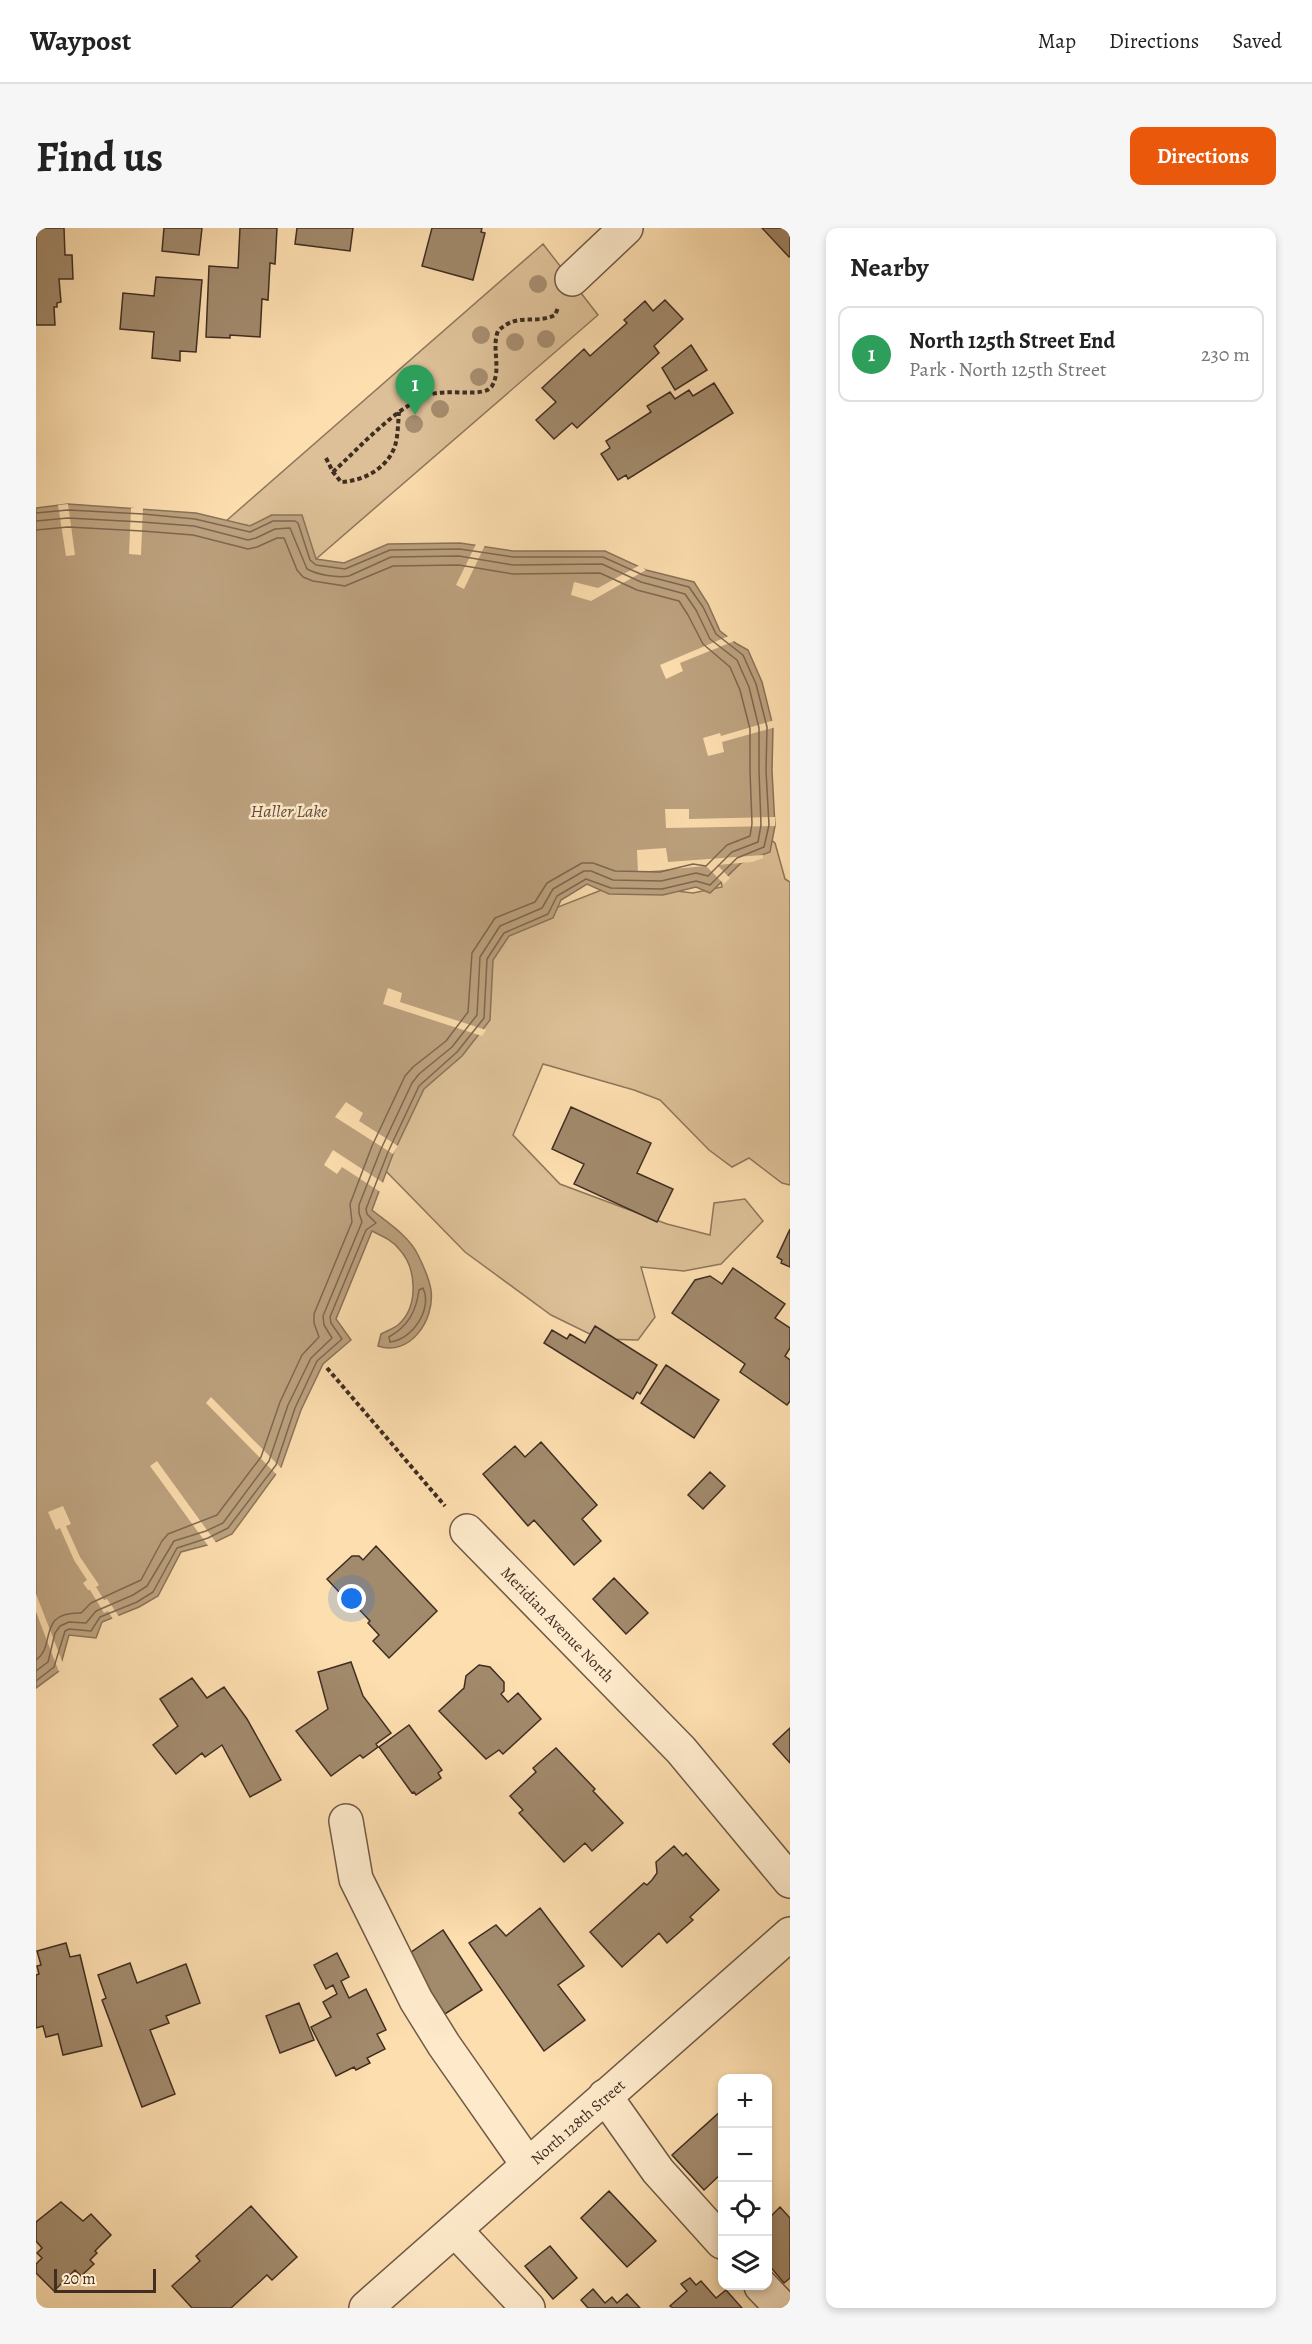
<!DOCTYPE html>
<html lang="en">
<head>
<meta charset="utf-8">
<style>
  body { margin:0; font-family:Alegreya,serif; background:#f6f6f6; color:#222 }
  .controls { position:absolute; right:18px; bottom:18px; display:grid; overflow:hidden; border-radius:12px; box-shadow:0 3px 9px #0003 }
  .controls button { width:54px; height:54px; display:grid; place-items:center; padding:0; border:0; border-bottom:2px solid #e0e0e0; background:#fff; color:#222; font:30px sans-serif }
  .scale { position:absolute; left:18px; bottom:15px; width:102px; box-sizing:border-box; padding-left:6px; border:3px solid #402e23; border-top:0; font-size:16px; line-height:21px; white-space:nowrap; color:#402e23; -webkit-text-stroke:4px #feeacb; paint-order:stroke }
  .you { position:absolute; left:316px; top:1371px; width:21px; height:21px; margin:-15px; border:4px solid #fff; border-radius:50%; background:#1a73e8; box-shadow:0 0 0 9px #1a73e833 }
  .badge { display:grid; place-items:center; width:39px; height:39px; border-radius:50%; background:#ea580c; color:#fff; font-size:20px; font-weight:700 }
  .pin { position:absolute; translate:-50% -50px; filter:drop-shadow(0 2px 3px #0008) }
  .pin::after { content:''; position:absolute; top:32px; width:21px; height:18px; background:inherit; clip-path:polygon(0 0,100% 0,50% 100%) }
  .list { margin:0; padding:0; list-style:none }
  h2 { display:flex; justify-content:space-between; align-items:center; height:78px; margin:0; padding:0 24px; font-size:26px }
  h2 small { font-size:20px; font-weight:400; color:#767676 }
  .list li { display:grid; grid-template-columns:39px 1fr auto; gap:18px; align-items:center; box-sizing:border-box; height:96px; margin:0 12px 12px; padding:0 12px; border:2px solid #e0e0e0; border-radius:12px }
  .list b { display:block; font-size:22px; white-space:nowrap }
  .list p { margin:0; font-size:20px; white-space:nowrap; color:#767676 }
  .list em { font-size:20px; font-style:normal; color:#767676 }
  .icon { flex:none; width:33px; height:33px; fill:none; stroke:currentColor; stroke-width:2; stroke-linecap:round; stroke-linejoin:round }
  .map { position:relative; flex:none; width:754px; height:2080px; overflow:hidden; border-radius:12px }
  header { display:flex; align-items:center; gap:36px; box-sizing:border-box; height:84px; padding:0 30px; background:#fff; border-bottom:2px solid #e0e0e0 }
  header strong { font-size:28px }
  nav { display:flex; gap:33px; margin-inline-start:auto; font-size:21px }
  .intro { display:flex; align-items:center; justify-content:space-between; box-sizing:border-box; height:144px; padding:0 36px }
  h1 { margin:0; font-size:42px }
  .button { padding:15px 27px; border-radius:12px; background:#ea580c; color:#fff; font-size:21px; font-weight:700 }
  main { display:flex; gap:36px; padding:0 36px }
  aside { flex:1; background:#fff; border-radius:12px; box-shadow:0 3px 9px #0003 }
  .map>svg:first-child { display:block }
  .green { fill:#ddc097; stroke:#8e775d; stroke-width:1.5 }
  .water { fill:#bda27f; stroke:#8b745a; stroke-width:1.5 }
  .pier { fill:#fddeaf }
  .lines { fill:none; stroke-linecap:round; stroke-linejoin:round }
  .shore { stroke:#7e6851; stroke-width:1.5 }
  .building { fill:#a28a6c; stroke:#402e23; stroke-width:1.5 }
  .minor-casing { stroke:#6f5a46; stroke-width:36 }
  .path { stroke:#402e23; stroke-width:4; stroke-dasharray:4.5 3; stroke-linecap:butt }
  .minor { stroke:#feeacb; stroke-width:33 }
  .tree { fill:#a68d6f }
  .labels { text-anchor:middle; stroke-width:5; stroke-linejoin:round; paint-order:stroke }
  .street-label { font-size:16px; fill:#402e23; stroke:#feeacb }
  .water-label { font-size:18px; font-style:italic; fill:#5f4b3a; stroke:#feeacb }
</style>
</head>
<body>
<header>
<strong>Waypost</strong>
<nav><a>Map</a><a>Directions</a><a>Saved</a></nav>
</header>
<div class="intro"><h1>Find us</h1><a class="button">Directions</a></div>
<main>
<div class="map">
<svg width="754" height="2080" viewBox="0 0 754 2080">
  <rect width="100%" height="100%" fill="#fddeaf"/>
  <filter id="stains"><feTurbulence type="fractalNoise" baseFrequency=".00333" numOctaves="4"/><feColorMatrix values="0 0 0 0 .2 0 0 0 0 .09 0 0 0 0 .02 0 0 0 .5 -.17"/></filter>
  <radialGradient id="worn" r=".72"><stop offset=".6" stop-color="#630" stop-opacity="0"/><stop offset="1" stop-color="#630" stop-opacity=".3"/></radialGradient>
  <path class="green" d="M507 16 562 87 280 331 236 287 214 298 190 293Z
    M713 594 739 615 749 651 754 654V957L746 955 713 930 696 939 673 922 624 872 598 862 507 836 477 907 524 956 631 996 674 1007 678 975 709 971 727 993 685 1036 648 1043 605 1039 619 1089 602 1112 564 1111 515 1087 429 1024 346 939 450 707 581 656 657 665 686 659 676 611Z"/>
  <path class="water" d="M32 276 160 285 214 298 236 287H266L280 331 308 335 352 316 424 315 477 323H569L610 342 658 354 672 376 684 403 701 416 712 422 726 454 737 498 736 543 739 598 734 624 705 635 674 665 660 659 627 667 573 666 551 656 525 672 517 690 473 708 457 732 454 792 426 828 388 861 357 926 336 982C352 995 373 1008 382 1027 387 1037 393 1050 395 1062 399 1092 374 1129 342 1118L345 1106C350 1103 357 1101 362 1097 383 1079 381 1040 363 1021 356 1012 346 1008 336 1003L300 1091 315 1112 287 1136 265 1182 245 1239 196 1306 175 1316 145 1324 122 1368 103 1379 66 1394 60 1410 33 1407 23 1443 0 1460V280Z"/>
  <path class="pier" d="M32 276 39 327 30 328 22 277Z
    M95 280H107L105 327 93 326Z
    M441 314 450 315 428 361 420 357Z
    M604 337 610 342 555 373 535 367 538 354 562 360Z
    M695 407 701 412 644 435 647 443 630 451 624 437Z
    M739 492 740 499 686 514 688 524 672 528 667 510 684 505 685 508Z
    M629 581H653V591L739 589V598L630 600Z
    M630 620 632 634 727 627V630L716 634 681 637 694 650 688 656 670 638 602 644 601 622Z
    M352 760 366 765 364 774 450 802 446 808 347 776Z
    M310 874 327 885 323 893 362 918 357 926 299 889Z
    M297 922 349 956 346 965 306 939 301 946 288 937Z
    M175 1169 247 1242 242 1248 170 1175Z
    M121 1233 181 1316 173 1319 114 1238Z
    M27 1278 35 1296 30 1298 44 1329 63 1357 60 1359 68 1372 71 1371 84 1390 78 1393 72 1383 68 1385 54 1362H52L47 1355 51 1352 38 1332 24 1300 20 1302 12 1284Z
    M0 1366 28 1438 23 1444 0 1384Z"/>
  <g class="lines">
    <path class="shore" d="M0 285 32 282 107 286 159 291 214 304 237 293H259L262 295 274 332 280 337 309 341 354 322 424 321 477 329H567L607 347 653 359 667 379 680 406 707 427 720 456 731 499 730 543 733 597 728 619 701 630 674 657 660 653 626 661 575 660 550 651 521 668 512 686 468 705 451 731 448 790 421 824 383 858 352 924 330 981 331 986 340 995 330 1002 294 1089 295 1095 306 1111 281 1133 259 1180 240 1237 192 1300 172 1310 141 1320 117 1364 101 1374 64 1389 55 1403 33 1401 29 1403 18 1439 0 1453
      M0 293 32 290 106 294 158 298 212 312 220 310 239 301 254 300 271 341C282 347 301 350 313 348L355 329 423 328 477 337 566 336 605 354 649 366 660 382 674 411 701 432 713 459 723 500V543L725 597 722 614 696 624 672 648 660 645 625 653 577 652 555 643H548L517 661 506 680 464 698 444 729 441 787 416 819 383 846 376 855 345 921 323 977V985L326 994 287 1088 288 1097 296 1110 275 1130 252 1177 233 1233 187 1295 170 1303 138 1313 111 1358 97 1367 60 1383 50 1395 33 1394 24 1398 19 1405 12 1434 0 1443
      M0 302 32 299 106 303 157 307 212 321 221 319 241 310H248L261 342 267 349 277 353 309 358 357 338 423 337 477 346 564 345 601 362 643 373 652 387 667 416 694 439 704 462 714 501V543L716 596 714 608 691 617 670 638 657 636 624 644 579 643 557 635H546L511 655 499 674 459 690 436 725 432 784 410 813 377 839 369 848 336 918 314 976 316 994 278 1086V1095L283 1109 266 1127 244 1174 225 1229 181 1287 132 1306 126 1313 105 1352 55 1375 45 1385C0 1384 21 1417 0 1432
      M387 1060C397 1081 376 1112 354 1114L353 1109C372 1098 380 1084 383 1062Z"/>
  </g>
  <path class="building" d="M0 0H28L29 27H36L37 51H23L25 74 21 75V79H18L19 97H0Z
    M128 0H166L163 27 126 23Z
    M204 0H241L239 36 234 35 232 72 226 71 224 109 194 107V110L170 109 173 38 202 40Z
    M261 0H317L314 23 259 16Z
    M396 0H446L445 4 449 5 437 52 386 38Z
    M726 0H754V28L753 29Z
    M120 49 166 52 160 124 144 123V133L116 130 118 104 84 101 87 65 118 68Z
    M629 72 647 91 618 118 623 125 541 200 536 195 518 211 500 192 520 174 506 160 548 121 554 128 591 95 588 92 609 73 617 83Z
    M655 117 671 142 639 162 626 140Z
    M678 155 697 185 592 251 590 247 582 252 565 226 574 220 570 213 615 184 611 178 634 164 639 171 653 162 657 168Z
    M535 879 615 915 601 945 637 961 621 994 538 956 548 936 516 921Z
    M754 1001V1039L745 1035 746 1032 741 1029Z
    M697 1040 749 1076 739 1090 754 1100V1120L749 1128 754 1132V1173L751 1177 704 1144 709 1136 636 1085 659 1052 674 1048 686 1056Z
    M559 1098 621 1137 604 1166 601 1164 597 1171 508 1115 516 1102 531 1111 534 1106 549 1115Z
    M630 1137 683 1172 658 1210 605 1175Z
    M505 1214 561 1277 546 1291 565 1313 538 1337 498 1292 492 1298 447 1246 479 1218 489 1229Z
    M674 1244 689 1258 667 1281 652 1267Z
    M340 1318 401 1383 353 1430 337 1413 343 1407 332 1395 334 1393 319 1377 317 1379 291 1351 316 1328H323L327 1332Z
    M578 1350 612 1385 590 1406 557 1371Z
    M315 1434 327 1468 355 1505 340 1516 342 1519 327 1530 324 1527 295 1548 260 1503 292 1481 282 1444Z
    M443 1437 454 1439 468 1454V1463L465 1466 472 1474 482 1465 505 1491 467 1526 463 1522 450 1531 403 1483 428 1460 430 1448Z
    M156 1450 171 1470 188 1459 211 1491 245 1552 214 1569 186 1517 169 1529 166 1525 140 1546 117 1517 142 1498 124 1471Z
    M373 1497 406 1542 402 1545 405 1550 380 1567 378 1564 376 1565 343 1519Z
    M754 1500V1535L737 1516Z
    M520 1520 559 1561 557 1563 587 1595 556 1623 549 1615 528 1634 483 1585 487 1582 474 1568 500 1544 497 1540Z
    M638 1618 647 1628 650 1625 683 1662 654 1689 657 1692 631 1715 623 1705 586 1739 554 1704 608 1655 611 1657 616 1652 621 1645 620 1634Z
    M504 1680 548 1738 522 1757 549 1792 508 1823 433 1715 460 1697 470 1708Z
    M407 1702 446 1762 409 1786 371 1727Z
    M30 1715 34 1729 44 1727 66 1818 27 1827 22 1806 10 1809 7 1798 0 1800V1747L3 1746 1 1738 5 1737 1 1723Z
    M301 1725 313 1749 305 1753 313 1770 330 1761 350 1802 341 1806 349 1821 331 1830 334 1835 320 1842 318 1839 300 1848 275 1799 295 1789 287 1774 301 1766 297 1757 290 1761 278 1737Z
    M94 1735 101 1755 150 1736 164 1775 130 1788 133 1795 114 1802 139 1866 106 1879 66 1772 70 1770 62 1747Z
    M263 1775 278 1812 244 1825 230 1788Z
    M686 1882V1945L668 1962 636 1927Z
    M573 1963 620 2013 591 2039 545 1990Z
    M25 1974 47 1993 55 1986 75 2007 59 2023 61 2025 54 2032 58 2036 45 2048 39 2042 18 2063 0 2045V2036L6 2030 1 2025 6 2020 0 2013V1994Z
    M215 1978 261 2029 236 2052 231 2047 195 2080H156L136 2058 164 2033 160 2028Z
    M744 1979 754 1990V2050L748 2055 732 2036V1991Z
    M514 2018 541 2050 517 2071 489 2038Z
    M654 2050 660 2057 665 2053 680 2070 690 2062 706 2080H637L634 2078 651 2063 645 2056Z
    M557 2061 569 2075 576 2069 581 2075 591 2066 604 2080H552L545 2072Z"/>
  <g class="lines">
    <defs>
      <g id="minor">
        <path d="M536 51 590 0"/>
        <path id="s1" d="M431 1303 645 1522 754 1653"/>
        <path d="M310 1593 320 1651 380 1772 408 1817 492 1937"/>
        <path d="M569 1868 622 1943 686 2014"/>
        <path d="M419 2002 492 2080"/>
        <path d="M725 2058 746 2080"/>
        <path id="s2" d="M330 2080 754 1706"/>
      </g>
    </defs>
    <use href="#minor" class="minor-casing"/>
    <path class="path" d="M290 230 297 244 305 254C327 253 351 241 359 218 362 208 362 195 363 184
      M297 244C324 219 356 183 390 168 410 159 448 171 456 158 466 141 455 120 462 103 481 84 499 97 519 87L522 80
      M291 1140 409 1278"/>
    <use href="#minor" class="minor"/>
  </g>
  <g class="tree">
    <circle cx="502" cy="56" r="9"/>
    <circle cx="445" cy="107" r="9"/>
    <circle cx="510" cy="111" r="9"/>
    <circle cx="479" cy="114" r="9"/>
    <circle cx="443" cy="149" r="9"/>
    <circle cx="404" cy="181" r="9"/>
    <circle cx="378" cy="196" r="9"/>
  </g>
  <g class="labels">
    <g class="street-label">
      <text dy="6" stroke="none"><textPath href="#s1" startOffset="130">Meridian Avenue North</textPath></text>
      <text dy="6" stroke="none"><textPath href="#s2" startOffset="282">North 128th Street</textPath></text>
    </g>
    <g class="water-label">
      <text x="253" y="589">Haller Lake</text>
    </g>
  </g>
  <rect width="100%" height="100%" filter="url(#stains)"/>
  <rect width="100%" height="100%" fill="url(#worn)"/>
</svg>
<div class="controls">
<button>+</button>
<button>−</button>
<button><svg class="icon" aria-label="locate" viewBox="0 0 24 24"><circle cx="12" cy="12" r="6"/><path d="M12 2v4M12 18v4M2 12h4M18 12h4"/></svg></button>
<button><svg class="icon" aria-label="layers" viewBox="0 0 24 24"><path d="M12 4l9 5-9 5-9-5zM3 14l9 5 9-5"/></svg></button>
</div>
<div class="scale">20 m</div>
<div class="you"></div>
<div class="pin badge" style="left:379px;top:187px;background:#2e9e5b">1</div>
</div>
<aside>
<h2>Nearby<small></small></h2>
<ul class="list">
<li><span class="badge" style="background:#2e9e5b">1</span><div><b>North 125th Street End</b><p>Park · North 125th Street</p></div><em>230 m</em></li>
</ul>
</aside>
</main>
</body>
</html>
